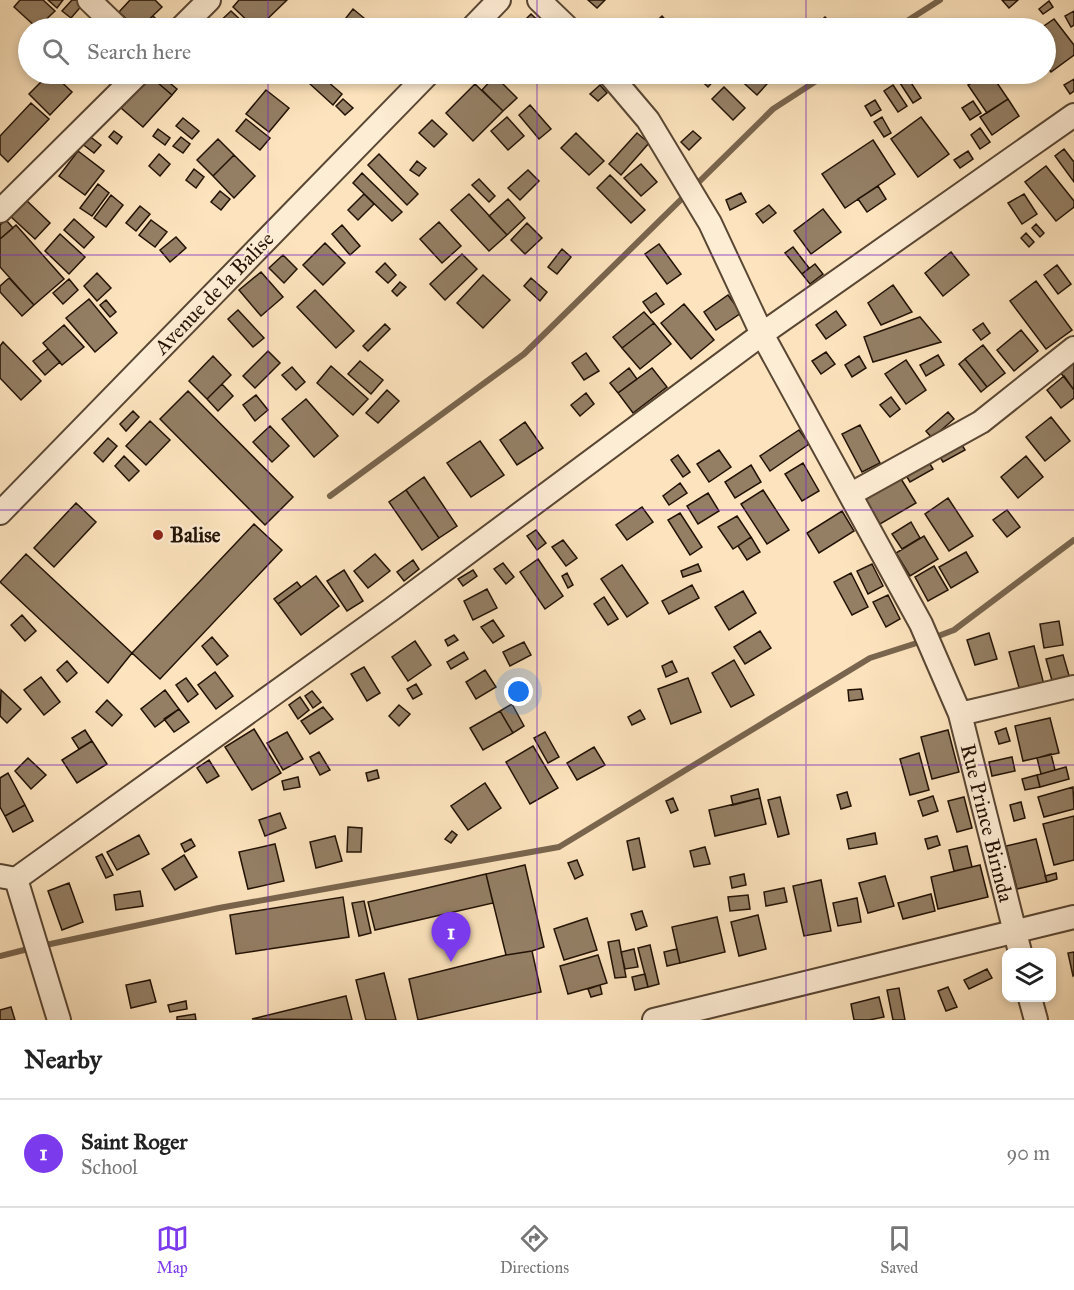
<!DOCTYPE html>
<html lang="en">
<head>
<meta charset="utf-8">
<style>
  body { margin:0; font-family:"IM FELL Great Primer",serif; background:#f6f6f6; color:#222 }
  .controls { position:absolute; right:18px; bottom:18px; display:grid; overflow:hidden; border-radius:12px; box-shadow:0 3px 9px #0003 }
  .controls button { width:54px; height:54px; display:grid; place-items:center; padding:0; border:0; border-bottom:2px solid #e0e0e0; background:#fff; color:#222; font:30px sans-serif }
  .you { position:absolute; left:519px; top:692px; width:21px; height:21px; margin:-15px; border:4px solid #fff; border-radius:50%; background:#1a73e8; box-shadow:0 0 0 9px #1a73e833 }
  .badge { display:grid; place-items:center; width:39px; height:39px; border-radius:50%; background:#7c3aed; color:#fff; font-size:20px; font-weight:700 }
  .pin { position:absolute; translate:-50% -50px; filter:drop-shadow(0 2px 3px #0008) }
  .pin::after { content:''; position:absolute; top:32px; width:21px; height:18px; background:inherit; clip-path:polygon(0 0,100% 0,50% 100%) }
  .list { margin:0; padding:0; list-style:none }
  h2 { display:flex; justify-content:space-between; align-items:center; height:78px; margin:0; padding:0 24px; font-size:26px }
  h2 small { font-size:20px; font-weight:400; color:#767676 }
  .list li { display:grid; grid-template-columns:39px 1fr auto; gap:18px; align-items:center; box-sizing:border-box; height:108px; padding:0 24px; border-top:2px solid #e0e0e0 }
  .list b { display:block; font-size:22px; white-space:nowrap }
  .list p { margin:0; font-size:20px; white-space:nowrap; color:#767676 }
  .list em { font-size:20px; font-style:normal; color:#767676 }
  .icon { flex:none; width:33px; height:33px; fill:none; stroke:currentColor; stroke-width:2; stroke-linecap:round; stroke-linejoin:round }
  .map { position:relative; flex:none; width:1074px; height:1020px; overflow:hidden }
  .search { position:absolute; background:#fff; box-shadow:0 3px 9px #0003; left:18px; right:18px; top:18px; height:66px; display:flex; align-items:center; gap:15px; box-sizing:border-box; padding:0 21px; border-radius:33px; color:#767676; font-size:22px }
  .sheet { height:186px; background:#fff }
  nav { display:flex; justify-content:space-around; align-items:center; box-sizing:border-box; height:84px; border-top:2px solid #e0e0e0; background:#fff; font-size:16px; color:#767676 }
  nav a { display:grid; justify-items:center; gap:3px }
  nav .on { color:#7c3aed }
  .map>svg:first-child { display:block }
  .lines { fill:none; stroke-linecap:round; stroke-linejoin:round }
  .stream { stroke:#79654e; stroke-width:6 }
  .building { fill:#947f65; stroke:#221205; stroke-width:1.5 }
  .minor-casing { stroke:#594633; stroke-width:26 }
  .minor { stroke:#feedd5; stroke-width:22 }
  .grid { fill:none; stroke:#7b2cbf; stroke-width:1.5; stroke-opacity:0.55 }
  .poi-dot { fill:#8f2418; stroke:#feedd5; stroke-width:2 }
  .labels { text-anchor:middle; stroke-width:4.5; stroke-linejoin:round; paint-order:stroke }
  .street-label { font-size:21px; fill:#221205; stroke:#feedd5 }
  .poi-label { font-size:21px; font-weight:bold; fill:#221205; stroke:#feedd5; text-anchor:start }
</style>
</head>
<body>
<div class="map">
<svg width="1074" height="1020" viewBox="0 0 1074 1020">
  <rect width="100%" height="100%" fill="#fde4be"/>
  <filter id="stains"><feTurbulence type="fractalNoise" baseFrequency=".00333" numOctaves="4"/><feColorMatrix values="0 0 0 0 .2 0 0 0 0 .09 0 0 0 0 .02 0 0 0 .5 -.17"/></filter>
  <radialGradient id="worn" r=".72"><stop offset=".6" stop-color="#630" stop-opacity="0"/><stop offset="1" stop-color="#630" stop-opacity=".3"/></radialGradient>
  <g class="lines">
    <path class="stream" d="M896 28 940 0
      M330 496 524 354 773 109 827 74
      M933 638 954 630 1074 540
      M41 946 219 908 559 847 870 658 923 641
      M0 956 32 948"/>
  </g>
  <path class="building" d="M20 0H43L55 11 37 28 14 7Z
    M48 0H63L57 8Z
    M72 0H81L84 3 71 18 62 11Z
    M130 0H155L162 7 140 28H136L119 12Z
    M239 0H287L258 28H255L233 7Z
    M588 0H605L597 8Z
    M1002 0H1018L1009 8Z
    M1049 1 1053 7 1043 14 1039 9Z
    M353 9 364 18 357 27 346 18Z
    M231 11 249 28H213Z
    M1074 11V25L1071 27 1065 16Z
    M531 14 546 28H524L520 25Z
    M153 16 160 23 154 28H140Z
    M662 16 670 25 666 28H649Z
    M825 17 837 28H813Z
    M1054 19 1074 45V55L1051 72 1046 65V28H1041Z
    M266 20 274 28H258Z
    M516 21 520 25 524 28H508Z
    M49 74H53L72 92 50 115 29 94Z
    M152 74H159L177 89 172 95 150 76Z
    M319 74 342 94 333 105 310 84Z
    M694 74H716L718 76 708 87Z
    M738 74H776L757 95 736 76Z
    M987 74H991L1008 99 987 113 968 85Z
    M906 75 921 98 913 103 898 80Z
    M150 76 172 95 143 127 121 108Z
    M495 76 517 98 503 111 482 90Z
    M1074 79V91L1070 94 1064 85Z
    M475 84 503 111 473 141 446 113Z
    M600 85 607 93 598 101 590 94Z
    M893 85 907 106 898 112 884 91Z
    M724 87 745 108 733 120 712 99Z
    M266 90 289 108 269 132 246 114Z
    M343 99 353 108 345 115 336 106Z
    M1008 99 1019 116 992 135 980 117Z
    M875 100 881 110 871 116 865 106Z
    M973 101 981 113 970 120 962 108Z
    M31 103 49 119 8 162 0 154V136Z
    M530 105 551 129 539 139 519 115Z
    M507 117 524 136 508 150 491 131Z
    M882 117 891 133 884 137 874 122Z
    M921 117 949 154 918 177 891 139Z
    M183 118 199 131 192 139 176 126Z
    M246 119 270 138 260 150 236 131Z
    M432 120 447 134 434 147 419 133Z
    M980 128 990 142 980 149 971 135Z
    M158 129 170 138 165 145 153 136Z
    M114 131 122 137 117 144 109 137Z
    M693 131 701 138 689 150 681 142Z
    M576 133 604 161 589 175 561 148Z
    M637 133 649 143 621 175 609 164Z
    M88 135 101 145 94 153 81 143Z
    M181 137 190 144 183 153 173 146Z
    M218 139 234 155 213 176 197 160Z
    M873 140 895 174 845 208 822 174Z
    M1064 149 1074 162V182L1055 156Z
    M78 151 104 171 85 195 59 176Z
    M968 151 973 159 960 168 954 160Z
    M159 154 170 164 160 176 149 166Z
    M379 154 418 194 407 205 368 165Z
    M234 155 255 176 234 198 213 176Z
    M417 161 426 168 419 176 410 170Z
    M641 164 657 182 641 196 624 178Z
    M1046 166 1074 201V207L1056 221 1025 182Z
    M194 169 204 177 196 188 186 180Z
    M528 170 539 181 520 200 508 188Z
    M362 173 402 212 392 221 353 183Z
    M610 175 645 210 631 223 597 188Z
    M479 179 495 196 489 202 472 185Z
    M98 184 109 193 92 216 80 208Z
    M878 186 886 199 867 212 858 199Z
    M220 191 230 199 221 210 211 202Z
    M741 193 746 202 730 210 726 200Z
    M364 194 374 204 358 220 348 210Z
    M469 194 507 235 489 251 451 210Z
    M1024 194 1037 214 1022 224 1008 203Z
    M111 195 123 205 106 227 94 218Z
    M25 199 50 223 35 239 9 215Z
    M508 199 525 218 507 235 489 216Z
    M769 205 776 213 763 223 756 214Z
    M140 206 150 214 136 231 126 223Z
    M823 209 841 232 811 254 794 231Z
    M74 219 94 237 84 248 64 230Z
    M6 220 13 228 0 239V225Z
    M151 220 167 232 155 247 139 235Z
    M439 222 461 246 442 263 420 239Z
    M527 223 542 238 525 254 511 240Z
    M1036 224 1044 233 1040 237 1032 228Z
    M16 225 64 279 34 305 0 267V239Z
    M342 225 360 246 350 255 332 234Z
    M1026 233 1034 242 1029 247 1021 238Z
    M60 234 85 257 69 274 45 251Z
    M176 237 186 248 170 262 160 250Z
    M325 243 345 263 323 285 303 265Z
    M659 244 681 274 667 284 645 254Z
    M793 247 809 268 802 274 785 253Z
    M562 249 571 257 557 274 548 267Z
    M951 252 969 275 943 296 925 273Z
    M462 254 477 269 445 300 430 284Z
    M283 255 297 269 284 283 269 268Z
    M385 263 396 275 388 283 376 272Z
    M815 264 823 274 810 284 802 274Z
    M1057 265 1071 284 1058 294 1044 275Z
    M261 272 283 297 261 316 239 290Z
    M97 273 111 288 97 301 84 286Z
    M483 275 510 300 483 328 457 303Z
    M9 278 34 305 22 316 0 292V286Z
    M531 278 547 292 540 301 524 286Z
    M69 279 78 290 63 304 53 293Z
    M1036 281 1072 330 1046 349 1010 301Z
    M400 282 406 287 397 296 392 291Z
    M893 285 912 312 881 325 868 303Z
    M315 290 354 331 336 348 297 307Z
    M656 293 664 304 651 313 643 302Z
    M728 295 741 313 716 330 704 312Z
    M89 299 117 333 95 352 66 318Z
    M106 300 116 312 110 317 100 305Z
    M684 304 714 340 691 359 661 323Z
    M238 310 264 338 253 347 228 319Z
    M836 311 846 325 826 339 816 325Z
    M644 312 654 323 622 348 613 337Z
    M920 317 941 342 873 362 864 337Z
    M654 323 671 344 640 369 622 348Z
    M983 323 990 333 981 340 973 330Z
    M385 324 390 329 368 351 363 346Z
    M64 325 84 347 62 365 43 343Z
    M1021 330 1038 351 1014 371 997 350Z
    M3 342 41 381 21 400 0 378V346Z
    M983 345 1005 373 987 387 965 359Z
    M48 349 60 362 45 375 33 361Z
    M268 351 280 363 255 388 243 376Z
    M826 352 835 364 821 374 812 361Z
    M586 353 599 371 584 380 572 363Z
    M938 355 944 365 926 376 920 365Z
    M213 356 231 375 207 399 189 381Z
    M859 356 866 368 852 377 845 365Z
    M965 359 987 387 981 392 959 364Z
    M906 360 926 390 906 404 885 374Z
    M360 361 383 380 371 394 348 374Z
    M1074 362V390L1060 372Z
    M331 366 368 399 353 415 317 383Z
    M292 367 305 382 296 390 282 375Z
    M629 368 637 379 618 393 610 383Z
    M652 368 667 387 633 413 618 393Z
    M1064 376 1074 390V398L1061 408 1047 390Z
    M222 384 233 396 218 411 207 399Z
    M387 390 399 401 378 423 366 413Z
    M188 391 293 497 265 525 160 419Z
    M586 393 594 404 580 416 571 405Z
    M256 395 268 410 255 421 243 405Z
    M891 397 900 409 890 417 880 405Z
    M306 399 338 436 314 457 282 419Z
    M133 411 139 417 126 431 120 424Z
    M948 412 954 419 932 438 926 431Z
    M1051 417 1070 441 1045 461 1026 437Z
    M150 421 170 440 146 465 126 446Z
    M525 422 543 448 517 465 500 440Z
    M860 425 880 463 862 472 842 434Z
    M270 426 289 446 272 462 253 442Z
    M799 430 809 444 770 471 760 456Z
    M108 438 117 446 103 462 94 453Z
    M959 440 965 450 943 462 937 452Z
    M480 441 504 475 471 497 447 463Z
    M719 450 731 467 709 482 697 464Z
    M678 455 690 472 683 477 671 460Z
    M124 456 139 471 129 481 115 466Z
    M1026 456 1043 477 1018 498 1001 477Z
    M927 459 933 469 910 482 904 472Z
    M803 463 819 491 802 501 785 474Z
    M751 465 761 482 735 498 725 482Z
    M898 474 916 503 880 524 863 495Z
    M424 477 457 526 439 538 406 490Z
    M680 483 687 493 669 505 663 496Z
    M406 490 439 538 422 550 389 502Z
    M763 490 789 530 767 544 741 504Z
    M708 493 719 511 698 524 687 506Z
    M948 498 973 536 949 551 925 514Z
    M76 503 96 522 54 567 34 548Z
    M642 507 653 522 627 540 616 525Z
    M1007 510 1020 527 1007 537 993 520Z
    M842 511 854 531 819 553 807 533Z
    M680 513 702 547 690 555 668 520Z
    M737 516 751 537 733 549 718 527Z
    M911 522 920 538 902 549 892 534Z
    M254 524 282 550 160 679 132 653Z
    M536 530 546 543 537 550 527 536Z
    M924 536 938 559 910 576 896 553Z
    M751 537 760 552 747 560 738 546Z
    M563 540 577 558 566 566 552 547Z
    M966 552 978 572 951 588 939 567Z
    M26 554 132 653 108 683 0 582Z
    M375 554 390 571 368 588 354 571Z
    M538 559 563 596 545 609 520 572Z
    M413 560 419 569 404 581 397 572Z
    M503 563 514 577 506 584 494 569Z
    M698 564 701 571 683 577 681 571Z
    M872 564 883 586 868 594 857 571Z
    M622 565 648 603 627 617 601 579Z
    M934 566 948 590 928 601 915 577Z
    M344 570 363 601 347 611 327 581Z
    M473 570 477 576 463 586 458 579Z
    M567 573 573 585 568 588 562 576Z
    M851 573 868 607 852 615 834 582Z
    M316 576 339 606 301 635 278 604Z
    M297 582 301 587 278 604 274 599Z
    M692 585 699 598 669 614 662 601Z
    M487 589 497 608 473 620 464 601Z
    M743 591 756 613 729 630 715 607Z
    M888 595 900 619 886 627 873 602Z
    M604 597 618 619 608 625 594 604Z
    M22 615 36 631 25 641 11 625Z
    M493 620 504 636 493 643 481 627Z
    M1059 621 1063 645 1044 648 1040 624Z
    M760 631 771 648 745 664 734 647Z
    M989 633 997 659 975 665 967 640Z
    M454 635 458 640 448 646 445 640Z
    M212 637 228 656 217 665 202 646Z
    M415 641 431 665 408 681 392 657Z
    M524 642 531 655 510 666 503 652Z
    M1034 646 1044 685 1020 691 1009 652Z
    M464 652 468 659 451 669 447 662Z
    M1063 655 1070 679 1053 684 1046 659Z
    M734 660 754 695 731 707 712 673Z
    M67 661 77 673 67 682 57 670Z
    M672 661 677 672 666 677 662 666Z
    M364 667 380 693 367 701 351 674Z
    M485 670 496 687 476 699 466 682Z
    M215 672 233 696 216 709 198 685Z
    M41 677 60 702 44 715 24 690Z
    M186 678 198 694 188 702 176 685Z
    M688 678 701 712 671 724 658 689Z
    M416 684 422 694 413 699 407 689Z
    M861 689 863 699 849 701 848 690Z
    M1 690 21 709 7 723 0 716Z
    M165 690 179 709 155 727 141 709Z
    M312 691 321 702 313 708 305 696Z
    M300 697 309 710 298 719 289 705Z
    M107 700 122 715 112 726 96 712Z
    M512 704 524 726 513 733 500 711Z
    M399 705 410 714 399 726 389 716Z
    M323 707 333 719 310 734 301 721Z
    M179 709 189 722 174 732 164 719Z
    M640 710 645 719 632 725 628 717Z
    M500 711 513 733 483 750 470 728Z
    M1050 718 1059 753 1023 761 1015 726Z
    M1006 728 1010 741 999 744 995 732Z
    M254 729 281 773 252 790 225 747Z
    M85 730 92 741 79 749 72 738Z
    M948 730 959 772 932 779 921 737Z
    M287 732 303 759 283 770 267 743Z
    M545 732 559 757 548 763 534 738Z
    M92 741 107 764 77 783 62 760Z
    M533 746 558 788 530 804 506 762Z
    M594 747 605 765 577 780 567 763Z
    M319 752 330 770 320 775 310 757Z
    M919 753 929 790 910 795 900 759Z
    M1051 754 1055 770 1041 774 1037 758Z
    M1012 757 1015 771 992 776 989 762Z
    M28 758 46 775 31 789 15 771Z
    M209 760 219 776 207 783 197 768Z
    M1066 767 1069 779 1040 787 1037 775Z
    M377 770 379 778 368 781 366 773Z
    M8 773 25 805 5 816 0 807V778Z
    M1037 775 1040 787 1025 790 1022 779Z
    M298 777 300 787 284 790 282 781Z
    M485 783 501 808 468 830 451 806Z
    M1073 787 1074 809 1044 817 1038 797Z
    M758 789 760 798 733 805 731 796Z
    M847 792 851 806 841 809 837 795Z
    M933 796 938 811 923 816 918 801Z
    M780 797 789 834 778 837 768 800Z
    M964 797 972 828 957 832 948 801Z
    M673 798 678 810 671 813 666 801Z
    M760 798 766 824 715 836 709 810Z
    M1021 802 1025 818 1014 821 1010 805Z
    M25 805 33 821 13 832 5 816Z
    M280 813 286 828 265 836 259 820Z
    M1074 816V860L1054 865 1043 824Z
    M348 827 362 828 361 852H347Z
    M452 831 457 835 451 843 445 839Z
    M875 833 877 844 849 849 847 839Z
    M139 835 149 854 117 870 107 852Z
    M335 836 342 861 316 868 310 842Z
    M937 836 940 845 928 849 925 839Z
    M639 838 645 867 633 870 627 841Z
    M191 839 195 846 185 852 181 844Z
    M1036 839 1047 882 1017 889 1006 846Z
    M275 844 284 881 248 889 239 852Z
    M967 846 972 867 954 871 949 850Z
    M705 847 710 864 694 867 690 851Z
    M102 854 113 875 106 878 96 857Z
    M184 855 197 877 175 890 162 869Z
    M577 860 583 875 575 879 568 863Z
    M525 865 544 947 532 951 506 955 486 874Z
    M980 865 988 897 938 909 931 877Z
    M1056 873 1057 879 1047 882 1045 876Z
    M486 874 493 903 375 930 368 902Z
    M744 874 746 885 732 888 730 877Z
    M885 876 894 906 868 913 859 883Z
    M821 880 831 931 804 936 793 886Z
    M69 883 83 922 62 930 48 891Z
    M784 888 787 902 766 906 764 892Z
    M140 891 143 906 116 910 114 895Z
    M931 894 935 911 903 919 898 903Z
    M748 895 750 909 730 911 728 897Z
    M343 897 349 937 236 954 230 915Z
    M857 898 861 922 838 926 833 903Z
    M364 901 371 933 359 936 352 903Z
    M642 911 647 926 636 930 631 914Z
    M758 915 766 949 739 956 731 922Z
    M717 917 725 952 680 963 672 927Z
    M587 918 597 950 564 960 554 929Z
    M619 940 626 977 615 978 608 942Z
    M650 945 659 984 648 987 638 948Z
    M634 949 638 967 625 969 621 952Z
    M677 949 680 963 667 966 664 952Z
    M532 951 541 992 418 1020 409 979 506 955Z
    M1074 952V975L1073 976 1068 953Z
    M598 955 607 983 568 994 560 966Z
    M987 969 992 978 969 989 964 980Z
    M384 973 396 1020H366L356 980Z
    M645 974 648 987 635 990 632 977Z
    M150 980 156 1002 131 1008 126 985Z
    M600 985 602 994 591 997 588 989Z
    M948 987 957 1007 946 1011 938 991Z
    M899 988 905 1020H893L887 990Z
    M346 996 352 1020 252 1019Z
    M879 997 884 1017 869 1020H854L851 1004Z
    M186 1001 187 1009 170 1012 168 1005Z
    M11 1007 15 1020H0V1010Z
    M195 1014 196 1020H177V1017Z"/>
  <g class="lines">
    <defs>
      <path id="minor" d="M89 0 118 28
        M539 0 568 28
        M181 28 209 0
        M472 28 499 0
        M609 74 648 120 710 223 762 334 921 624 960 714 1020 952
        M0 211 138 74
        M851 494 981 422 1074 348
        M0 513 428 74
        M960 714 1074 687
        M0 876 16 879 392 609 762 334 1074 115
        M16 879 59 1020
        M1030 998 1036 1020
        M654 1020 1074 917"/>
    </defs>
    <use href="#minor" class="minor-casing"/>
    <use href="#minor" class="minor"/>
  </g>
  <path class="grid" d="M268 0V28M537 0V28M806 0V28M268 74V1020M537 74V1020M806 74V1020M0 255H1074M0 510H1074M0 765H1074"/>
  <circle class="poi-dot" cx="158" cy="535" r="6"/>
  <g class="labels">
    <g class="street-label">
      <text transform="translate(214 293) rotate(-46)" y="7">Avenue de la Balise</text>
      <text transform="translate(987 823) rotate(76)" y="7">Rue Prince Birinda</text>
    </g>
    <g class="poi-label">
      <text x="170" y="542">Balise</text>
    </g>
  </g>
  <rect width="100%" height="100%" filter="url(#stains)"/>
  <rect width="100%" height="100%" fill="url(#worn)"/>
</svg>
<div class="controls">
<button><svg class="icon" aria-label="layers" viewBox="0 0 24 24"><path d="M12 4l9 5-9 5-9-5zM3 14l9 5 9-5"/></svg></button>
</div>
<div class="you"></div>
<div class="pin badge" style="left:451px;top:962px">1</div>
<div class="search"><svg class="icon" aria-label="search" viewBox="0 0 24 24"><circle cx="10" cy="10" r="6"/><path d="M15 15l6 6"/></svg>Search here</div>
</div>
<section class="sheet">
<h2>Nearby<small></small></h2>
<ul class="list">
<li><span class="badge">1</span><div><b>Saint Roger</b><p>School</p></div><em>90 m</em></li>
</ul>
</section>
<nav>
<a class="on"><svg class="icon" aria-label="map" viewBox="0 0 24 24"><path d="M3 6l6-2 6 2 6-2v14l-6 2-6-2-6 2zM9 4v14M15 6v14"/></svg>Map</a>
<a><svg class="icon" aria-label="directions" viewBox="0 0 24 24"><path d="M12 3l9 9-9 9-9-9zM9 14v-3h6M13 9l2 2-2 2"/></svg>Directions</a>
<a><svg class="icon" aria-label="saved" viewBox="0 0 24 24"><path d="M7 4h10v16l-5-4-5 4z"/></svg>Saved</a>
</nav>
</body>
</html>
